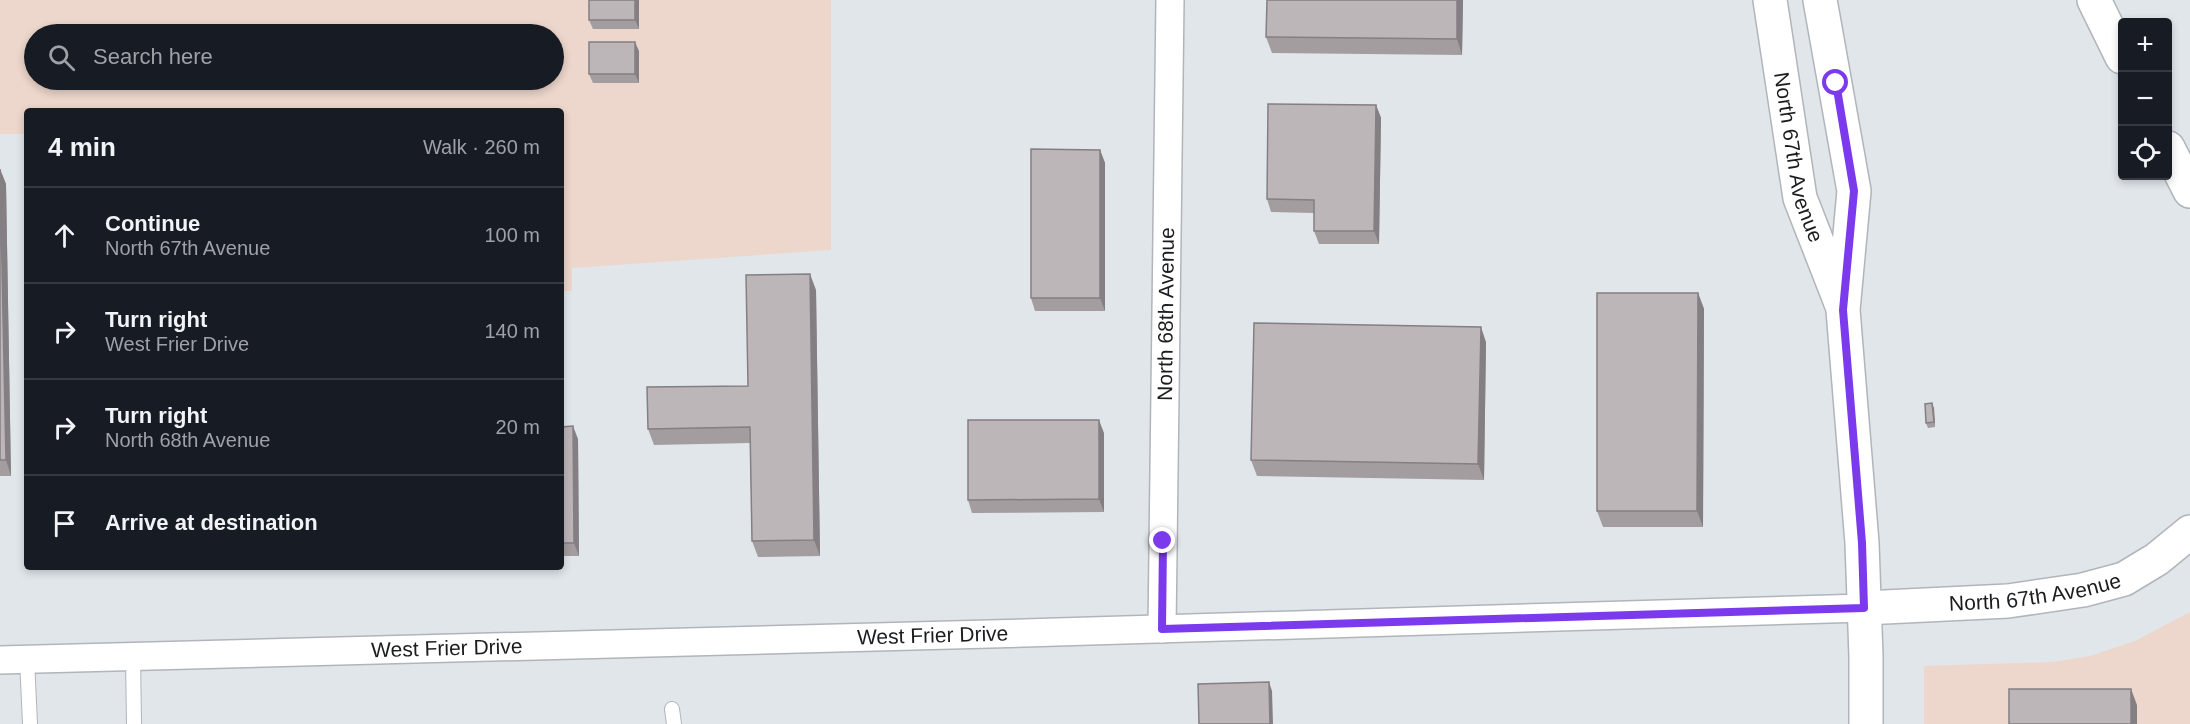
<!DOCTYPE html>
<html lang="en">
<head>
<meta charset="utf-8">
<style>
  body { margin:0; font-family:Helvetica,sans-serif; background:#242831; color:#f1f3f6 }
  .controls { position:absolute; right:18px; top:18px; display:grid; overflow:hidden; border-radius:6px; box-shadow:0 3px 9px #0003 }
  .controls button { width:54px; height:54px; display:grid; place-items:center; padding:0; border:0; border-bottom:2px solid #363941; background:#171b24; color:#f1f3f6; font:30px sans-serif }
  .stop { position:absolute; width:18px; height:18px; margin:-14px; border:4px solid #7c3aed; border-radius:50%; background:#fff }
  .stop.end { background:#7c3aed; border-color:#fff; box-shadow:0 2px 6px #0008 }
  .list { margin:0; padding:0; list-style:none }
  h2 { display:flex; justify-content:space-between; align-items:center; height:78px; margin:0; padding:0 24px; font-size:26px }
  h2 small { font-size:20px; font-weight:400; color:#9ea1a6 }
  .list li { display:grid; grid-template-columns:39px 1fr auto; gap:18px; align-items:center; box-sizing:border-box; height:96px; padding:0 24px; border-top:2px solid #363941 }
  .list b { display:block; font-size:22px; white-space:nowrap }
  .list p { margin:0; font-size:20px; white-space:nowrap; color:#9ea1a6 }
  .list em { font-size:20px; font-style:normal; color:#9ea1a6 }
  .icon { flex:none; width:33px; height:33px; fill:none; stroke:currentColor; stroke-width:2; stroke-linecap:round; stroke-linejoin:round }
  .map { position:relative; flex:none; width:2190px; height:724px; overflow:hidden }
  .search { position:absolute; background:#171b24; box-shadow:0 3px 9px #0003; left:24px; top:24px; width:540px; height:66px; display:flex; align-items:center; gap:15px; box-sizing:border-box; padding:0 21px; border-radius:33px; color:#9ea1a6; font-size:22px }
  .panel { position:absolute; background:#171b24; box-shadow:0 3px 9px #0003; left:24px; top:108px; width:540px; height:462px; border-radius:6px }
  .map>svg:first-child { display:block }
  .industrial { fill:#edd6cb; fill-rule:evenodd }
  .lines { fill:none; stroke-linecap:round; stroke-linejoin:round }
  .service-casing { stroke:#b1b5ba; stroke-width:16 }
  .minor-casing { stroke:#b1b5ba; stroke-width:30 }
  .secondary-casing { stroke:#b1b5ba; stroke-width:36 }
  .service { stroke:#fff; stroke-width:14 }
  .minor { stroke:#fff; stroke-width:27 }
  .secondary { stroke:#fff; stroke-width:33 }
  .wall { fill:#a39d9f }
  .shaded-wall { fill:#847f82 }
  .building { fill:#bdb6b9; stroke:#847f82; stroke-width:1.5 }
  .route { stroke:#7c3aed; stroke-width:8 }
  .labels { text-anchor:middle; stroke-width:4.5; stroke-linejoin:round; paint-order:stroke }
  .street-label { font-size:21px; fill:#1b1c1e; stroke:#eff3f8 }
</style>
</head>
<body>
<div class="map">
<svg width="2190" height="724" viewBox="0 0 2190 724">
  <rect width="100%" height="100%" fill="#e1e6eb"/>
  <path class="industrial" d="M0 0H831V250L572 268V291H561V111H27V134H0ZM34 34H554V80H34Z
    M2190 612V724H1924V666L2052 662 2090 656 2135 641Z"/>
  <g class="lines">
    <defs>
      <path id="service" d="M133 656 134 724
        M27 659 30 724
        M672 709 674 724"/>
      <g id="minor">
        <path id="s1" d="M1162 629 1170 0"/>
        <path id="s2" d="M0 660 989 634 1864 608"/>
      </g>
      <g id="secondary">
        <path id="s3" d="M1770 0 1800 198 1841 303"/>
        <path d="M1820 0 1854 191 1843 310 1862 543 1866 657V724"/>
        <path d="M2094 0 2122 57"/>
        <path d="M2168 148 2190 191"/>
        <path id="s4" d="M1864 608 2008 601 2083 590 2124 579 2157 559 2190 532"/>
      </g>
    </defs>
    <use href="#service" class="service-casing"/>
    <use href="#minor" class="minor-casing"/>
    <use href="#secondary" class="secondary-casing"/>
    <use href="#service" class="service"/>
    <use href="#minor" class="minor"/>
    <use href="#secondary" class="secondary"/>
  </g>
  <path class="wall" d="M639 0V29H593L589 20Z
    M1267 0H1463L1462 55 1272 53 1266 37Z
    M639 51V83H593L589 74Z
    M1376 105 1381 118 1379 244H1319L1314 231V213L1271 212 1267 199Z
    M1100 150 1105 163V311H1035L1031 298Z
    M0 169 6 184 11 476H0Z
    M816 290 820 556 758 557 752 541 750 443 654 445 648 429 748 386Z
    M1698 293 1704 309 1703 527H1603L1597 511Z
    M1486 342 1484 480 1257 476 1251 460Z
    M1934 408 1935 427 1928 428 1926 423Z
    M561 427 578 439 579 556H561Z
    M1104 433V512L972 513 968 500Z"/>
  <path class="shaded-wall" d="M635 0H639V29L635 20Z
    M1457 0H1463L1462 55 1457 39Z
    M635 42 639 51V83L635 74Z
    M1376 105 1381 118 1379 244 1374 231Z
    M1100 150 1105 163V311L1100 298Z
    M0 169 6 184 11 476 6 460Z
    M810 274 816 290 820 556 814 540Z
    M1698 293 1704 309 1703 527 1697 511Z
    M1481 327 1486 342 1484 480 1478 464Z
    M1932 403 1934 408 1935 427 1934 422Z
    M1099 420 1104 433V512L1099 499Z
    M573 426 578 439 579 556 574 543Z
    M1269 682 1272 691 1273 724H1270Z
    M2131 689 2137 705V724H2131Z"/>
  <path class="building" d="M589 0H635V20H589Z
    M1267 0H1457V39L1266 37Z
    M589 42H635V74H589Z
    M1268 104 1376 105 1374 231H1314V200L1267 199Z
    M1031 149 1100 150V298H1031Z
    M0 169 6 460H0Z
    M810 274 814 540 752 541 750 427 648 429 647 387 748 386 746 275Z
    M1597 293H1698L1697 511H1597Z
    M1254 323 1481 327 1478 464 1251 460Z
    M1932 403 1934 422 1926 423 1925 404Z
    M968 420H1099V499L968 500Z
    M573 426 574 543H561V427Z
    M1269 682 1270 724H1199L1198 684Z
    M2009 689H2131V724H2009Z"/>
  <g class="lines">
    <path class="route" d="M1163 541 1162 629 1864 608 1862 543 1843 310 1854 191 1836 83"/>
  </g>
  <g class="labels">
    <g class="street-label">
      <text dy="7" stroke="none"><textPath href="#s3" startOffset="160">North 67th Avenue</textPath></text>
      <text dy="7" stroke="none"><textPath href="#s1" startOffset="315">North 68th Avenue</textPath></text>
      <text dy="7" stroke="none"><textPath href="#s4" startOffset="172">North 67th Avenue</textPath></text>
      <text dy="7" stroke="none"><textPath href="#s2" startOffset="933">West Frier Drive</textPath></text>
      <text dy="7" stroke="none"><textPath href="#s2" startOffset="447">West Frier Drive</textPath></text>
    </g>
  </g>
</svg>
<div class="controls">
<button>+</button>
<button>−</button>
<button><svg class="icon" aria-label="locate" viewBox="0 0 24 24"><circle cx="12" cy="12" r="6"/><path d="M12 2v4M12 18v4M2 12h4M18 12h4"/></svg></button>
</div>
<div class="stop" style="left:1836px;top:83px"></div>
<div class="stop end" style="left:1163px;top:541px"></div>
<div class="search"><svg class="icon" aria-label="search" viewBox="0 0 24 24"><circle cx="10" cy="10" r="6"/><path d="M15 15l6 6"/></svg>Search here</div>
<section class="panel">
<h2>4 min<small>Walk · 260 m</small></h2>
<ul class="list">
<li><svg class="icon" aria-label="ahead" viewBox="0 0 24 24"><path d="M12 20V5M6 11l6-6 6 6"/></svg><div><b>Continue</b><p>North 67th Avenue</p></div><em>100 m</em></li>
<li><svg class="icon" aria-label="right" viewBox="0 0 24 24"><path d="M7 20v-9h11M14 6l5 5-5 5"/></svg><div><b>Turn right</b><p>West Frier Drive</p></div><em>140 m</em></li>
<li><svg class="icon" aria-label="right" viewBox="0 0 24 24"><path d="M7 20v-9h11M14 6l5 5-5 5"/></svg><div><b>Turn right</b><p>North 68th Avenue</p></div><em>20 m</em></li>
<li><svg class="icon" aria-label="arrive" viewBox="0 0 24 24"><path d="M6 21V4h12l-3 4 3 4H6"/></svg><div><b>Arrive at destination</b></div></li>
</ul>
</section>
</div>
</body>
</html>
